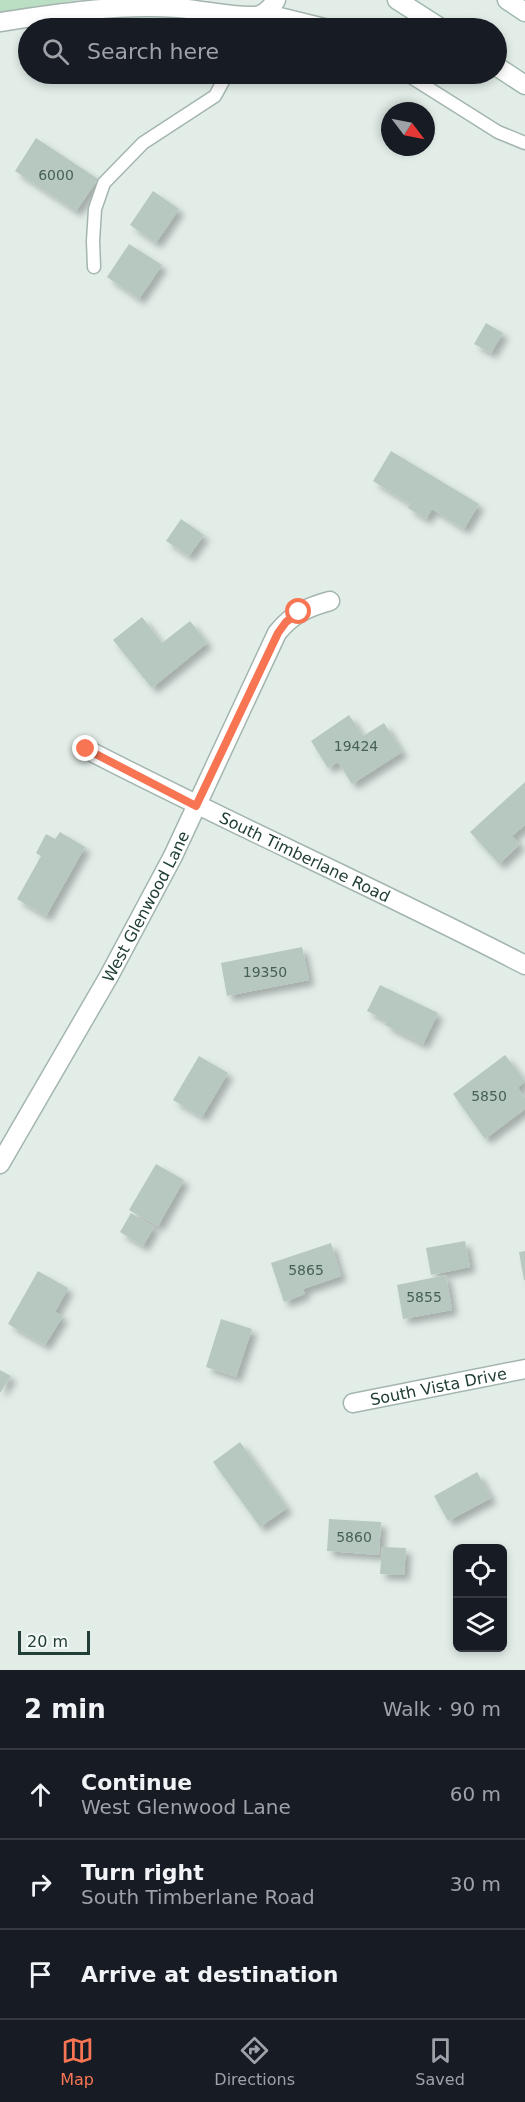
<!DOCTYPE html>
<html lang="en">
<head>
<meta charset="utf-8">
<style>
  body { margin:0; font-family:"DejaVu Sans",sans-serif; background:#20242c; color:#f1f3f6 }
  .controls { position:absolute; right:18px; bottom:18px; display:grid; overflow:hidden; border-radius:9px; box-shadow:0 3px 9px #0003 }
  .controls button { width:54px; height:54px; display:grid; place-items:center; padding:0; border:0; border-bottom:2px solid #363941; background:#171b24; color:#f1f3f6; font:30px sans-serif }
  .compass { position:absolute; left:381px; top:102px; width:54px; height:54px; border-radius:50%; background:#171b24; box-shadow:0 3px 9px #0003; rotate:122deg }
  .scale { position:absolute; left:18px; bottom:15px; width:72px; box-sizing:border-box; padding-left:6px; border:3px solid #213f36; border-top:0; font-size:16px; line-height:21px; white-space:nowrap; color:#213f36; -webkit-text-stroke:4px #f3f9f6; paint-order:stroke }
  .stop { position:absolute; width:18px; height:18px; margin:-14px; border:4px solid #f87554; border-radius:50%; background:#fff }
  .stop.end { background:#f87554; border-color:#fff; box-shadow:0 2px 6px #0008 }
  .list { margin:0; padding:0; list-style:none }
  h2 { display:flex; justify-content:space-between; align-items:center; height:78px; margin:0; padding:0 24px; font-size:26px }
  h2 small { font-size:20px; font-weight:400; color:#9ea1a6 }
  .list li { display:grid; grid-template-columns:39px 1fr auto; gap:18px; align-items:center; box-sizing:border-box; height:90px; padding:0 24px; border-top:2px solid #363941 }
  .list b { display:block; font-size:22px; white-space:nowrap }
  .list p { margin:0; font-size:20px; white-space:nowrap; color:#9ea1a6 }
  .list em { font-size:20px; font-style:normal; color:#9ea1a6 }
  .icon { flex:none; width:33px; height:33px; fill:none; stroke:currentColor; stroke-width:2; stroke-linecap:round; stroke-linejoin:round }
  .map { position:relative; flex:none; width:525px; height:1670px; overflow:hidden }
  .search { position:absolute; background:#171b24; box-shadow:0 3px 9px #0003; left:18px; right:18px; top:18px; height:66px; display:flex; align-items:center; gap:15px; box-sizing:border-box; padding:0 21px; border-radius:33px; color:#9ea1a6; font-size:22px }
  .sheet { height:348px; background:#171b24 }
  nav { display:flex; justify-content:space-around; align-items:center; box-sizing:border-box; height:84px; border-top:2px solid #363941; background:#171b24; font-size:16px; color:#9ea1a6 }
  nav a { display:grid; justify-items:center; gap:3px }
  nav .on { color:#f87554 }
  .map>svg:first-child { display:block }
  .green { fill:#badfc2 }
  .building { fill:#b7c8c0; filter:url(#shadow) }
  .lines { fill:none; stroke-linecap:round; stroke-linejoin:round }
  .lane-casing { stroke:#a4b5af; stroke-width:15 }
  .street-casing { stroke:#a4b5af; stroke-width:21 }
  .secondary-casing { stroke:#a0b9af; stroke-width:21 }
  .lane { stroke:#fff; stroke-width:12 }
  .street { stroke:#fff; stroke-width:18 }
  .secondary { stroke:#fff; stroke-width:18 }
  .route { stroke:#f87554; stroke-width:8 }
  .labels { text-anchor:middle; stroke-width:6; stroke-linejoin:round; paint-order:stroke }
  .number-label { font-size:14px; fill:#466158 }
  .street-label { font-size:16px; fill:#213f36; stroke:#f3f9f6 }
</style>
</head>
<body>
<div class="map">
<svg width="525" height="1670" viewBox="0 0 525 1670">
  <defs>
    <filter id="shadow"><feDropShadow dx="5.5" dy="5.5" stdDeviation="3" flood-color="#0004"/></filter>
  </defs>
  <rect width="100%" height="100%" fill="#e2ede8"/>
  <path class="green" d="M0 0H78L0 12Z"/>
  <path class="building" d="M36 138 98 179 76 211 15 171Z
    M153 191 179 209 156 243 130 225Z
    M129 244 162 265 139 299 107 277Z
    M486 323 503 333 491 353 474 344Z
    M391 451 479 504 464 529 432 509 426 519 408 508 410 504 373 481Z
    M181 519 204 535 189 556 166 541Z
    M142 617 162 643 190 621 207 643 152 688 113 640Z
    M349 715 363 736 384 723 402 752 352 784 338 762 328 768 311 741Z
    M525 782V825L512 836 520 844 499 864 470 832Z
    M60 832 85 847 46 916 17 899 41 856 36 853 46 834 55 839Z
    M302 947 309 980 227 996 221 963Z
    M380 985 438 1013 423 1044 385 1025 387 1021 367 1011Z
    M505 1055 525 1081 518 1088 525 1098V1109L485 1139 453 1094Z
    M199 1056 228 1073 202 1117 173 1100Z
    M156 1164 184 1180 158 1226 129 1210Z
    M131 1213 154 1227 143 1246 120 1232Z
    M465 1241 470 1267 431 1275 426 1248Z
    M331 1243 341 1276 303 1289 305 1294 284 1302 271 1263Z
    M525 1251V1280H524L519 1252Z
    M38 1271 68 1288 55 1312 63 1316 45 1345 8 1324Z
    M446 1275 452 1310 403 1319 397 1285Z
    M221 1319 252 1329 236 1377 206 1367Z
    M0 1370 11 1376 0 1393Z
    M240 1442 287 1508 260 1527 213 1462Z
    M477 1472 491 1498 448 1521 434 1496Z
    M329 1519 381 1522 379 1555 327 1551Z
    M382 1547 406 1548 404 1575 380 1574Z"/>
  <g class="lines">
    <defs>
      <path id="lane" d="M268 11 325 25 331 28
        M406 74 498 132 525 143
        M94 267 93 241 95 209 104 183 143 143 215 96 227 74"/>
      <g id="street">
        <path d="M0 22C58 13 119 4 178 8 203 10 230 17 255 16 265 15 271 8 276 0"/>
        <path id="s1" d="M86 749C231 824 380 890 525 965"/>
        <path id="s2" d="M0 1164 109 976 173 856 277 633C292 614 308 607 330 601"/>
        <path id="s3" d="M353 1403 525 1369"/>
      </g>
      <path id="secondary" d="M397 0 441 28
        M507 0 525 12
        M496 66 525 85"/>
    </defs>
    <use href="#lane" class="lane-casing"/>
    <use href="#street" class="street-casing"/>
    <use href="#secondary" class="secondary-casing"/>
    <use href="#lane" class="lane"/>
    <use href="#street" class="street"/>
    <use href="#secondary" class="secondary"/>
  </g>
  <g class="lines">
    <path class="route" d="M86 749 196 806 278 633 286 622 299 612"/>
  </g>
  <g class="labels">
    <g class="number-label">
      <text x="56" y="180">6000</text>
      <text x="356" y="751">19424</text>
      <text x="265" y="977">19350</text>
      <text x="489" y="1101">5850</text>
      <text x="306" y="1275">5865</text>
      <text x="424" y="1302">5855</text>
      <text x="354" y="1542">5860</text>
    </g>
    <g class="street-label">
      <text dy="6" stroke="none"><textPath href="#s1" startOffset="244">South Timberlane Road</textPath></text>
      <text dy="6" stroke="none"><textPath href="#s2" startOffset="296">West Glenwood Lane</textPath></text>
      <text dy="6" stroke="none"><textPath href="#s3" startOffset="87">South Vista Drive</textPath></text>
    </g>
  </g>
</svg>
<div class="controls">
<button><svg class="icon" aria-label="locate" viewBox="0 0 24 24"><circle cx="12" cy="12" r="6"/><path d="M12 2v4M12 18v4M2 12h4M18 12h4"/></svg></button>
<button><svg class="icon" aria-label="layers" viewBox="0 0 24 24"><path d="M12 4l9 5-9 5-9-5zM3 14l9 5 9-5"/></svg></button>
</div>
<svg class="compass" viewBox="-18 -18 36 36"><path d="M0-13l5 13h-10z" fill="#e53935"/><path d="M0 13l5-13h-10z" fill="#9ea1a6"/></svg>
<div class="scale">20 m</div>
<div class="stop" style="left:299px;top:612px"></div>
<div class="stop end" style="left:86px;top:749px"></div>
<div class="search"><svg class="icon" aria-label="search" viewBox="0 0 24 24"><circle cx="10" cy="10" r="6"/><path d="M15 15l6 6"/></svg>Search here</div>
</div>
<section class="sheet">
<h2>2 min<small>Walk · 90 m</small></h2>
<ul class="list">
<li><svg class="icon" aria-label="ahead" viewBox="0 0 24 24"><path d="M12 20V5M6 11l6-6 6 6"/></svg><div><b>Continue</b><p>West Glenwood Lane</p></div><em>60 m</em></li>
<li><svg class="icon" aria-label="right" viewBox="0 0 24 24"><path d="M7 20v-9h11M14 6l5 5-5 5"/></svg><div><b>Turn right</b><p>South Timberlane Road</p></div><em>30 m</em></li>
<li><svg class="icon" aria-label="arrive" viewBox="0 0 24 24"><path d="M6 21V4h12l-3 4 3 4H6"/></svg><div><b>Arrive at destination</b></div></li>
</ul>
</section>
<nav>
<a class="on"><svg class="icon" aria-label="map" viewBox="0 0 24 24"><path d="M3 6l6-2 6 2 6-2v14l-6 2-6-2-6 2zM9 4v14M15 6v14"/></svg>Map</a>
<a><svg class="icon" aria-label="directions" viewBox="0 0 24 24"><path d="M12 3l9 9-9 9-9-9zM9 14v-3h6M13 9l2 2-2 2"/></svg>Directions</a>
<a><svg class="icon" aria-label="saved" viewBox="0 0 24 24"><path d="M7 4h10v16l-5-4-5 4z"/></svg>Saved</a>
</nav>
</body>
</html>
